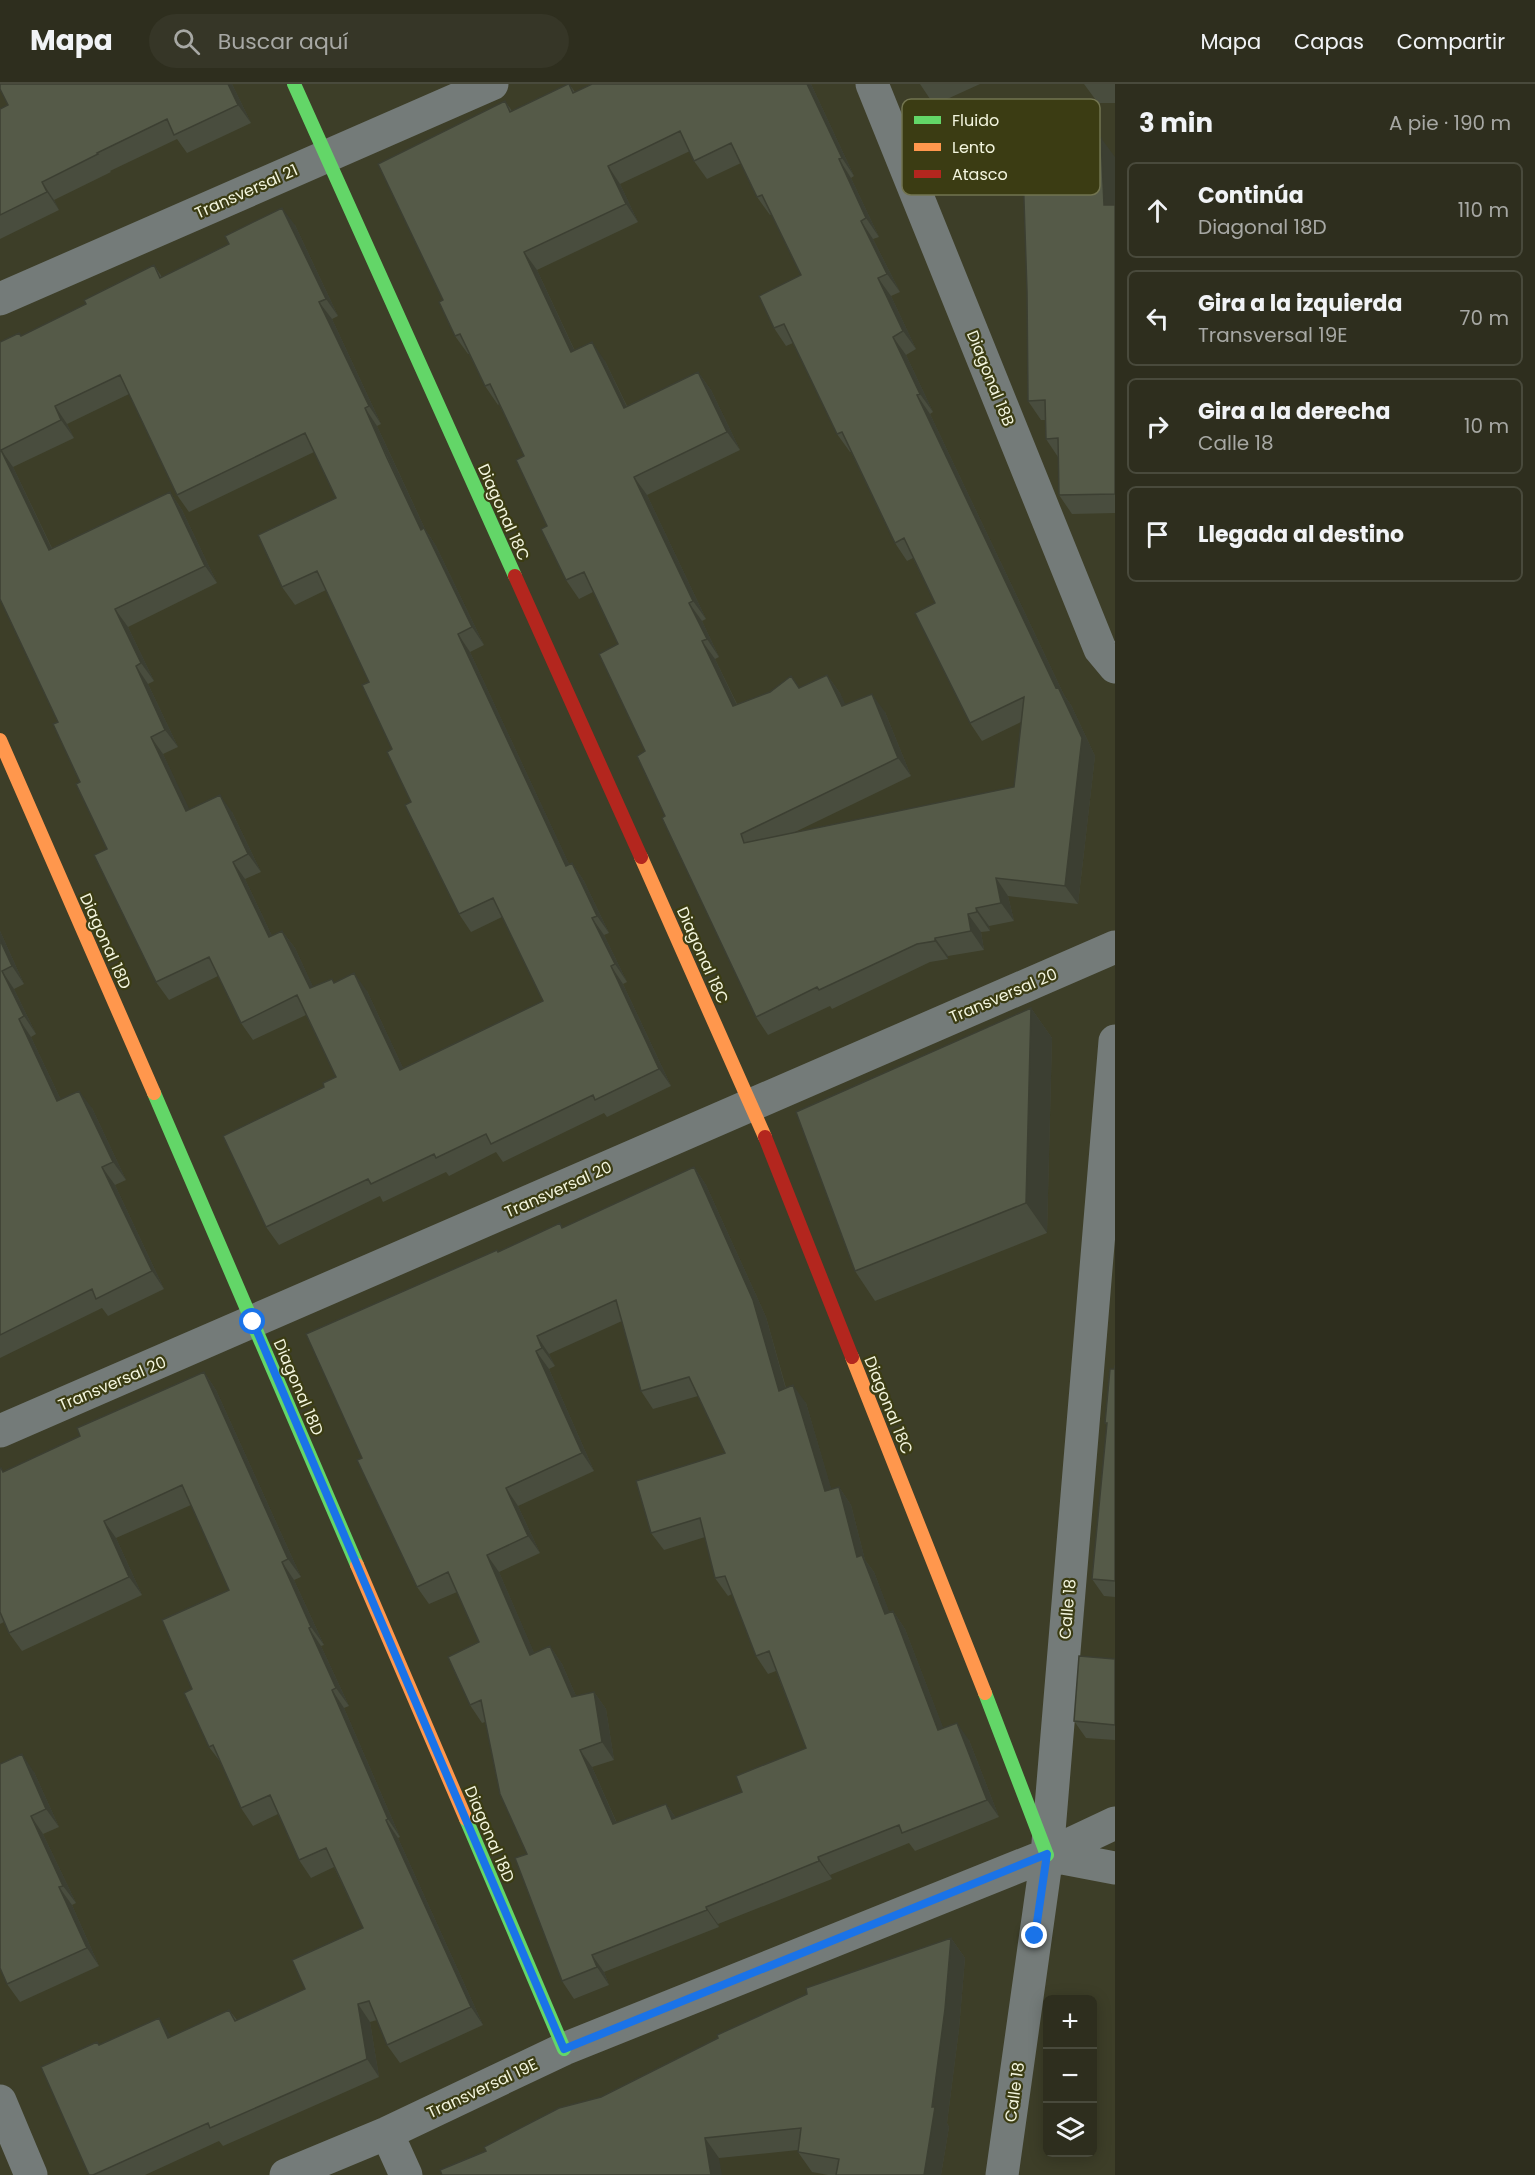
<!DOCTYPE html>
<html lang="es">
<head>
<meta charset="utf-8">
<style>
  body { margin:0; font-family:Poppins,sans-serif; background:#363627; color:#f1f3f6 }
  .controls { position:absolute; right:18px; bottom:18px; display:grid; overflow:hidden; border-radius:9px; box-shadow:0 3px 15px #0003 }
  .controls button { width:54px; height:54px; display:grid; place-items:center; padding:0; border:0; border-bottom:2px solid #494a3c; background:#2e2e1e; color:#f1f3f6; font:30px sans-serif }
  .stop { position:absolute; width:18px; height:18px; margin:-14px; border:4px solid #1a73e8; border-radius:50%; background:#fff }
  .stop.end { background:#1a73e8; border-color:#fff; box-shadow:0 2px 6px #0008 }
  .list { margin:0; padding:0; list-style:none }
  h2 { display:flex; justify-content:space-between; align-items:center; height:78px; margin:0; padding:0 24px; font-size:26px }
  h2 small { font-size:20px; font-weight:400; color:#a7a8a4 }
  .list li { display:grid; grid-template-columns:39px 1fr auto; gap:18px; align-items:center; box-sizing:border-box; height:96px; margin:0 12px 12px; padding:0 12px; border:2px solid #494a3c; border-radius:9px }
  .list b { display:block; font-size:22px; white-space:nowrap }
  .list p { margin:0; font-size:20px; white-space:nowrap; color:#a7a8a4 }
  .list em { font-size:20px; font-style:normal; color:#a7a8a4 }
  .icon { flex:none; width:33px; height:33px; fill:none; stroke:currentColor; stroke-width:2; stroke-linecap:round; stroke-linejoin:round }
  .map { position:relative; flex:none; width:1115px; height:2091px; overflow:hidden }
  header { display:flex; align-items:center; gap:36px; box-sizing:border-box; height:84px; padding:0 30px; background:#2e2e1e; border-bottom:2px solid #494a3c }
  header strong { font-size:28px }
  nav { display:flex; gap:33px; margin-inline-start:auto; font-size:21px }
  .search { width:420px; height:54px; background:#363627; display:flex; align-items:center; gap:15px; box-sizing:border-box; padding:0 21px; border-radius:33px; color:#a7a8a4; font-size:22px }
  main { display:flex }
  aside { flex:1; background:#2e2e1e }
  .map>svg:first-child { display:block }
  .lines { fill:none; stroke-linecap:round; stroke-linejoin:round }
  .street { stroke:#747b79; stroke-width:33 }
  .fast { stroke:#63d668; stroke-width:14 }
  .slow { stroke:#ff974d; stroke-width:14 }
  .jam { stroke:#b3261e; stroke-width:14 }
  .wall { fill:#494d3e; fill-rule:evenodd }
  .shaded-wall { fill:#3c3f32 }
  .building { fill:#555a48; stroke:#3c3f32; stroke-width:1.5; fill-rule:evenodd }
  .route { stroke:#1a73e8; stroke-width:8 }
  .labels { text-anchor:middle; stroke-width:4.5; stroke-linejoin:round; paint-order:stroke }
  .street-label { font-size:16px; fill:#f3f5de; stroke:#3b3c13 }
  .key { fill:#3b3c13; stroke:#727450; stroke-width:1.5 }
  .key-label { font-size:16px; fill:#f3f5de }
</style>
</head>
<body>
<header>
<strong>Mapa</strong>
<div class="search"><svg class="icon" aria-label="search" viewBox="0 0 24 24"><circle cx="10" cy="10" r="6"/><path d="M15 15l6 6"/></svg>Buscar aquí</div>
<nav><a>Mapa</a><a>Capas</a><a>Compartir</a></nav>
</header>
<main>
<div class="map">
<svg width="1115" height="2091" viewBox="0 0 1115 2091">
  <rect width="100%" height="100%" fill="#3d3e28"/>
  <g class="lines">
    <path class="street" d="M872 0 1100 565 1115 583
      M0 215 492 0
      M0 1347 1115 863
      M1047 1771 1115 1784
      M0 2017 31 2091
      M387 2049 406 2091
      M286 2091 387 2049 564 1965 1047 1771 1115 1739
      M1002 2091 1047 1771 1115 957"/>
    <path class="fast" d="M294 0 515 492
      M154 1009 357 1481
      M985 1609 1047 1771
      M466 1735 564 1965"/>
    <path class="slow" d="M0 656 154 1009
      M641 773 765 1053
      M852 1273 985 1609
      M357 1481 466 1735"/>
    <path class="jam" d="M515 492 641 773
      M765 1053 852 1273"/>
  </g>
  <path class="wall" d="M0 0H232L251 39 187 69 177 55 110 87 111 88 54 116 59 126 0 155V25L8 21Z
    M569 0 575 8 811 0 854 92 851 94 879 153 873 155 900 208 891 212 916 265 906 271 933 328 930 330 1064 611 1071 621 1095 672 1078 820 1008 812 1014 837 989 842 990 847 981 848 984 866 948 872V875L930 878 832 925 830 922 768 951 756 933 665 732 645 667 618 560 593 508 579 515 566 496 524 372 499 320 498 321 485 302 469 270H468L455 252 443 216 505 17 512 27ZM690 67 694 77 707 95 741 79 757 113 770 131 772 130 801 191 774 244 786 262 793 259 837 350 850 368H851L895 459 907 477 913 474 935 519 970 639 982 657 1021 638 1014 703 793 749 911 692 885 628 845 621 840 609 827 591 799 604 737 620 715 575 719 573 702 537 706 535 647 411 740 366 711 306 698 288 627 322 605 277 575 267 537 186 638 138 620 100Z
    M920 0H980L934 21Z
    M1084 0H1115V19H1098Z
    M1115 73V429L1072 430 1059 411 1058 373 1046 355 1045 336H1041L1028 317Z
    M295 141 338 232 332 235 381 340 377 342 400 391 425 445 436 462 484 561 470 568 569 780 572 779 584 797 609 849 604 851 627 898 623 900 671 1002 607 1033 604 1029 503 1078 496 1068 449 1092 446 1088 383 1118 380 1112 279 1161 266 1143 324 1003 336 993 306 931 253 956 241 939 218 892 169 916 156 898 107 765 58 638 0 515V258L19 249 21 252 86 220 154 181 162 193ZM129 310 177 411 189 428 314 368 336 414 282 503 295 521 326 506 369 598 411 718 459 830 471 848 502 833 543 917 403 984 367 907 335 899 313 903 295 864 282 847 272 852 245 795 261 788 232 728 189 726 163 670 178 663 148 600 154 597 128 543 217 499 182 426 170 408 52 464 13 383 74 354 67 340Z
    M0 847 24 900 14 905 36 950 31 953 61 1016 92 1024 126 1096 115 1101 164 1205 108 1232 102 1224 0 1274Z
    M1031 924 1052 954 1047 1149 875 1217 855 1187Z
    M694 1083 706 1101 766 1233 786 1304 806 1319 831 1405 839 1403 851 1421 865 1476 874 1488 889 1528 893 1527 905 1545 943 1644 969 1656 999 1733 915 1767 909 1759 830 1791 832 1795 718 1840 719 1843 604 1888 609 1901 574 1915 562 1897 527 1770 485 1638 482 1639 470 1621 479 1558 457 1508 429 1520 417 1503 362 1374 499 1168 560 1139 563 1144ZM622 1237 641 1307 653 1325 698 1312 725 1369 651 1449 664 1466 705 1453 715 1494 728 1512 732 1510 756 1572 768 1590 776 1587 806 1664 742 1708 676 1734 666 1720 617 1739 592 1683 614 1676 606 1625 594 1608 576 1612 562 1580 550 1562 534 1569 499 1488 540 1469 518 1422 594 1387 549 1285 555 1282 549 1270Z
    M1115 1281V1513L1104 1512 1092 1495 1107 1341 1105 1339Z
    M204 1288 216 1306 301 1493 294 1496 324 1561 321 1562 349 1622 344 1624 400 1753 398 1754 483 1941 400 1979 387 1961 377 1936 370 1938 379 1993 223 2062 219 2057 145 2091H93L97 1958 99 1961 172 1952 229 1926 237 1936 305 1905 363 1844 334 1783 311 1794 299 1776 278 1730 253 1742 241 1724 222 1680 209 1663 192 1605 229 1506 191 1421 116 1454 142 1511 22 1567 9 1549 4 1538 0 1540V1385L1 1384 3 1388 80 1352Z
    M1115 1575V1656L1086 1654 1074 1637Z
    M34 1688 59 1743 43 1750 76 1819 72 1821 99 1882 20 1918 7 1900Z
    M951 1854 965 1874 959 1945 947 2039 949 2043 941 2091H828L812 2088 798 2068V2066L719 2074 486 2067 601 2013Z"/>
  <path class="shaded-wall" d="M228 0H232L251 39 238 21Z
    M807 0H811L854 92 842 74Z
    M1101 54 1115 73V137L1104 121Z
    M839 75 851 94 879 153 866 134Z
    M608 82 620 100 638 138 626 120Z
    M42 98 54 116 59 126 47 108Z
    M282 124 295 141 338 232 326 215Z
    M861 137 873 155 900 208 887 190Z
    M524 168 537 186 584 287 571 268Z
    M878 194 891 212 916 265 903 247Z
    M319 218 332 235 381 340 369 322Z
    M893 253 906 271 933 328 920 310Z
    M592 258 605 277 636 342 624 324Z
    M698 288 711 306 740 366 727 348Z
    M917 311 930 330 1064 611 1071 621 1095 672 1078 820 1065 802 1056 604Z
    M55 322 67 340 74 354 61 336Z
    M365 324 377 342 425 445 436 462 484 561 472 543 421 446Z
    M1 366 13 383 61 484 49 466Z
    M634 393 647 411 706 535 693 517Z
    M170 408 182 426 217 499 205 482Z
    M689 519 702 537 719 573 707 555Z
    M115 525 128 543 154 597 141 579Z
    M458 550 470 568 578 799 566 782Z
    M702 557 715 575 746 640 733 622Z
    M136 582 148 600 178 663 165 646Z
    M827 591 840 609 855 640 842 622Z
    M872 610 885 628 911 692 898 674Z
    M151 653 163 670 199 745 186 727Z
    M220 711 232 728 261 788 248 770Z
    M233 778 245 795 281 871 269 853Z
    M572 779 584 797 609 849 597 832Z
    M996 794 1008 812 1014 837 1001 819Z
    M976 824 989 842 990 847 977 828Z
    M968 830 981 848 984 866 971 847Z
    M592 834 604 851 627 898 615 880Z
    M0 847 24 900 12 882 0 856Z
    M282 847 295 864 322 922 310 904Z
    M935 854 948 872V875L935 857Z
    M611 882 623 900 671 1002 659 985Z
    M2 887 14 905 36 950 24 932Z
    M354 889 367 907 412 1003 400 986Z
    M1031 924 1052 954 1047 1149 1026 1119Z
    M19 935 31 953 70 1035 57 1017Z
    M79 1007 92 1024 126 1096 113 1078Z
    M102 1083 115 1101 164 1205 152 1187Z
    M694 1083 706 1101 766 1233 791 1324 779 1307Z
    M537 1252 549 1270 555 1282 542 1264Z
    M536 1267 549 1285 594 1387 582 1369Z
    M204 1288 216 1306 301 1493 288 1475Z
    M793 1301 806 1319 837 1424 825 1407Z
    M839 1403 851 1421 865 1476 874 1488 897 1548 885 1530 857 1473Z
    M506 1404 518 1422 540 1469 528 1452Z
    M104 1437 116 1454 142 1511 129 1493Z
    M487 1471 499 1488 543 1589 530 1571Z
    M282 1478 294 1496 324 1561 311 1543Z
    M893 1527 905 1545 951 1664 938 1646Z
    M309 1544 321 1562 349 1622 336 1604Z
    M550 1562 562 1580 584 1630 572 1613Z
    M332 1606 344 1624 400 1753 388 1735Z
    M594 1608 606 1625 614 1676 602 1658Z
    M957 1639 969 1656 999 1733 987 1716Z
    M580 1666 592 1683 625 1758 613 1740Z
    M22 1670 34 1688 59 1743 46 1725Z
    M666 1720 678 1737 672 1735Z
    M31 1732 43 1750 76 1819 63 1802Z
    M386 1736 398 1754 483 1941 471 1923Z
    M818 1773 830 1791 832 1795 819 1777Z
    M59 1803 72 1821 99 1882 87 1864Z
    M706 1823 718 1840 719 1843 707 1826Z
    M951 1854 965 1874 959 1945 947 2039 949 2043 941 2091H924Z
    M592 1871 604 1888 609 1901 597 1883Z
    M358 1920 370 1938 379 1993 367 1975Z
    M159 1934 171 1952 180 1972 168 1954Z
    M705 2054 719 2074 722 2091H711Z"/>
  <path class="building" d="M0 0H228L238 21 174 51 167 35 97 69 98 70 42 98 47 108 0 131V25L8 21 0 5Z
    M568 0H569L573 9 592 0H807L842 74 839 75 866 134 861 137 887 190 878 194 903 247 893 253 920 310 917 311 1056 604 1058 603 1082 654 1065 802 996 794 1001 819 976 824 977 828 968 830 971 847 935 854V857L917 860 819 906 817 903 756 933 662 734 665 732 637 672 645 667 599 570 618 560 584 488 566 496 541 445 547 442 516 376 524 372 490 300 485 302 460 250 455 252 439 218 443 216 378 80 505 17 510 28ZM680 47 694 77 731 59 757 113 762 111 801 191 759 212 774 244 784 240 837 350 842 348 895 459 904 454 935 519 915 529 970 639 1024 613 1014 703 744 759 741 750 898 674 872 610 842 622 827 591 799 604 791 592 770 608 733 622 702 557 707 555 689 519 693 517 634 393 727 348 698 288 624 324 592 258 571 268 524 168 626 120 608 82Z
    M1101 54 1104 121H1115V410L1059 411 1058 354 1046 355 1045 316 1028 317 1027 207 1022 57Z
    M282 124 326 215 319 218 369 322 365 324 387 374 421 446 424 444 472 543 458 550 566 782 572 779 597 832 592 834 615 880 611 882 659 985 595 1016 593 1011 491 1060 486 1050 436 1074 434 1070 371 1100 368 1095 266 1143 223 1052 324 1003 323 999 336 993 297 911 241 939 209 873 156 898 94 771 107 765 76 700 80 698 53 640 58 638 0 515V258L19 249 21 252 86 220 84 216 154 181 160 194 229 160 225 152ZM120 291 177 411 305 349 336 414 258 451 282 503 317 487 369 598 362 601 392 665 387 668 411 718 405 721 459 830 493 814 543 917 400 986 354 889 334 899 332 895 310 904 282 847 269 853 233 778 248 770 220 711 186 727 151 653 165 646 136 582 141 579 115 525 205 482 170 408 49 466 1 366 61 336 55 322Z
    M0 856 12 882 2 887 24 932 19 935 57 1017 79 1007 113 1078 102 1083 152 1187 96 1215 92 1205 0 1251Z
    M1031 924 1026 1119 855 1187 796 1028Z
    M694 1083 753 1216 779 1307 793 1301 825 1407 839 1403 857 1473 862 1471 885 1530 893 1527 938 1646 957 1639 987 1716 902 1749 899 1741 818 1773 819 1777 706 1823 707 1826 592 1871 597 1883 562 1897 515 1774 527 1770 500 1710 481 1616 470 1621 448 1573 479 1558 448 1488 417 1503 357 1376 362 1374 306 1250 497 1166 498 1168 560 1139 562 1144ZM616 1216 641 1307 689 1293 725 1369 636 1397 651 1449 700 1434 715 1494 725 1492 756 1572 769 1567 806 1664 736 1692 742 1708 672 1735 666 1720 613 1740 580 1666 602 1658 594 1608 572 1613 550 1562 530 1571 487 1471 528 1452 506 1404 582 1369 536 1267 542 1264 537 1252Z
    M1115 1281V1497L1092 1495 1107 1339H1105L1110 1285H1115Z
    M204 1288 288 1475 282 1478 311 1543 309 1544 336 1604 332 1606 388 1735 386 1736 471 1923 387 1961 369 1917 358 1920 367 1975 210 2044 208 2039 93 2091H89L41 1983 97 1958 99 1961 159 1934 168 1954 229 1926 235 1937 305 1905 292 1876 363 1844 326 1764 299 1776 270 1711 241 1724 213 1661 209 1663 184 1609 192 1605 162 1536 229 1506 182 1401 104 1437 129 1493 9 1549 0 1528V1385L1 1384 3 1388 80 1352 77 1344Z
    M1079 1572 1115 1575V1641L1074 1637Z
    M22 1670 46 1725 31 1732 63 1802 59 1803 87 1864 7 1900 0 1884V1680Z
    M951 1854 945 1925 932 2023H935L924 2091H836L839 2075 798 2068 801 2044 705 2054 711 2091H442L440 2086 486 2067 484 2063 559 2024 601 2013 718 1954 717 1951 807 1910 806 1904Z"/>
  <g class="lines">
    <path class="route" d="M253 1238 564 1965 1047 1770 1035 1852"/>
  </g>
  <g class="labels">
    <g class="street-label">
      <text transform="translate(246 107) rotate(-24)" y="6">Transversal 21</text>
      <text transform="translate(991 294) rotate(68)" y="6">Diagonal 18B</text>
      <text transform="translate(504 428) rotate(66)" y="6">Diagonal 18C</text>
      <text transform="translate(106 857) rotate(66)" y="6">Diagonal 18D</text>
      <text transform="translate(703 871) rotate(66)" y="6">Diagonal 18C</text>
      <text transform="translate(1003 911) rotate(-23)" y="6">Transversal 20</text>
      <text transform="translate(558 1105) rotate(-24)" y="6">Transversal 20</text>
      <text transform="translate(112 1299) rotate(-23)" y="6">Transversal 20</text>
      <text transform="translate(299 1303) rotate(67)" y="6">Diagonal 18D</text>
      <text transform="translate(889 1321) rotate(68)" y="6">Diagonal 18C</text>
      <text transform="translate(1067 1525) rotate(-85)" y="6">Calle 18</text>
      <text transform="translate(490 1750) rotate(67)" y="6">Diagonal 18D</text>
      <text transform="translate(482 2004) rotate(-25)" y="6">Transversal 19E</text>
      <text transform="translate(1014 2008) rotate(-82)" y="6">Calle 18</text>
    </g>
  </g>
  <rect x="902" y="15" width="198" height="96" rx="9" class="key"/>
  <rect x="914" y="32" width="27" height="8" fill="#63d668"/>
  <rect x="914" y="59" width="27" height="8" fill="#ff974d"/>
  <rect x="914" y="86" width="27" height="8" fill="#b3261e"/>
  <g class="key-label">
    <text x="952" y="42">Fluido</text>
    <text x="952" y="69">Lento</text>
    <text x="952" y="96">Atasco</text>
  </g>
</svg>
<div class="controls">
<button>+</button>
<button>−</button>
<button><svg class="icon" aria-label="layers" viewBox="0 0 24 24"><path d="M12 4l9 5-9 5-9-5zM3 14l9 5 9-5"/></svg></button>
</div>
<div class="stop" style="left:253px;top:1238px"></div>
<div class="stop end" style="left:1035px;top:1852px"></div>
</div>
<aside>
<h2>3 min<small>A pie · 190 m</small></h2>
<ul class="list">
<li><svg class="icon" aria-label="ahead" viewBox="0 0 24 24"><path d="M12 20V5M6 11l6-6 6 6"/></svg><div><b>Continúa</b><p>Diagonal 18D</p></div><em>110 m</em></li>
<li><svg class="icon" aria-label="left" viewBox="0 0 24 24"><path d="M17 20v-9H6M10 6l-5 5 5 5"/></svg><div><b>Gira a la izquierda</b><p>Transversal 19E</p></div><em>70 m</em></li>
<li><svg class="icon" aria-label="right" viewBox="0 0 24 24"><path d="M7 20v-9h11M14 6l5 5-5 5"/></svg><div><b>Gira a la derecha</b><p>Calle 18</p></div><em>10 m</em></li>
<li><svg class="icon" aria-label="arrive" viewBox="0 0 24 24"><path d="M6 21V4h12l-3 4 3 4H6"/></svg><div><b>Llegada al destino</b></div></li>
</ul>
</aside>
</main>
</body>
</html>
